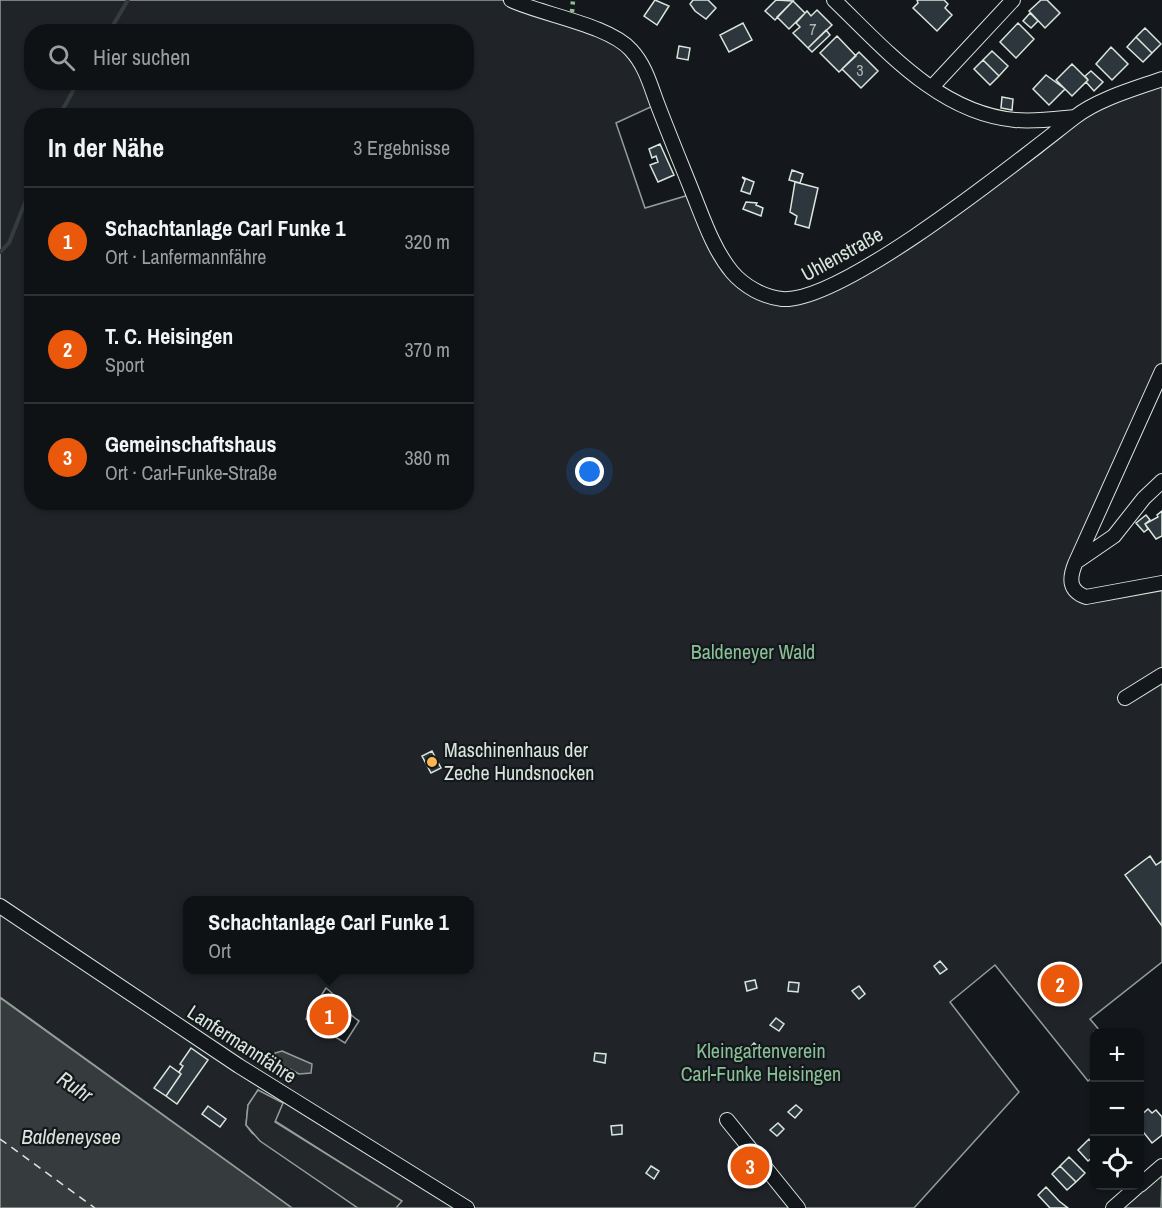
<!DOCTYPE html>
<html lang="de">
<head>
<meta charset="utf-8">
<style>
  body { margin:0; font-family:"Archivo Narrow",sans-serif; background:#181b1e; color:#f1f3f6 }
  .controls { position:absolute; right:18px; bottom:18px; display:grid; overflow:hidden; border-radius:12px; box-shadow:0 2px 4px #0004 }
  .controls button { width:54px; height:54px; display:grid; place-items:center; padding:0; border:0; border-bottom:2px solid #2f3234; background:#0f1215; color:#f1f3f6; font:30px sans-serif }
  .you { position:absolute; left:590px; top:472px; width:21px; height:21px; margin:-15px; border:4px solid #fff; border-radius:50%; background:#1a73e8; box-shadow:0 0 0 9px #1a73e833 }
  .badge { display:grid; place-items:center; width:39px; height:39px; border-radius:50%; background:#ea580c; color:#fff; font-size:20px; font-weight:700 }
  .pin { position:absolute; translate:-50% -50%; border:3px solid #fff; box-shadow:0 2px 6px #0006 }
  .popup { position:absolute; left:183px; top:896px; width:291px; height:78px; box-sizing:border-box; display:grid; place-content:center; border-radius:12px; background:#0f1215; filter:drop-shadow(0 2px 4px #0005); font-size:20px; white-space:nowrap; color:#9b9ea0 }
  .popup b { font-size:22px; color:#f1f3f6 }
  .popup::after { content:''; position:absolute; left:50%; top:100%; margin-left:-12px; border:12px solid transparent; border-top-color:#0f1215 }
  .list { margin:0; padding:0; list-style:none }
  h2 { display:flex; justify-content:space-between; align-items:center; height:78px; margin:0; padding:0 24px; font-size:26px }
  h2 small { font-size:20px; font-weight:400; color:#9b9ea0 }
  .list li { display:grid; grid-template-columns:39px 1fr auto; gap:18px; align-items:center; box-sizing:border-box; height:108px; padding:0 24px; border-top:2px solid #2f3234 }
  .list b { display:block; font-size:22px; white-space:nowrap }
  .list p { margin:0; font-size:20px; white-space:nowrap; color:#9b9ea0 }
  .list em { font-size:20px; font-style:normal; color:#9b9ea0 }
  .icon { flex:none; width:33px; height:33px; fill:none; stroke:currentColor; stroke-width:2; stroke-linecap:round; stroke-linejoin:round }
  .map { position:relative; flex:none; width:1162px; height:1208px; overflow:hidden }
  .search { position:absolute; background:#0f1215; box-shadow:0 2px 4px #0004; left:24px; top:24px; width:450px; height:66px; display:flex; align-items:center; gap:15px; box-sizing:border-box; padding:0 21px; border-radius:24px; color:#9b9ea0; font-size:22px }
  .panel { position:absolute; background:#0f1215; box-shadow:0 2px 4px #0004; left:24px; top:108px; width:450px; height:402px; border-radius:24px }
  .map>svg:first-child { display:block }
  .green { fill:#202428; stroke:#939e99; stroke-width:1.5; fill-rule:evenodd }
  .parking { fill:#24282b; stroke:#939e99; stroke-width:1.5 }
  .water { fill:#363b3e; stroke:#939e99; stroke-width:1.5 }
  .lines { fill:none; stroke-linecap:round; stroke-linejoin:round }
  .stream { stroke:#363b3e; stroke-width:4 }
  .ferry { stroke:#d8e6dc; stroke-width:1.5; stroke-dasharray:8 6; stroke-linecap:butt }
  .building { fill:#2c363c; stroke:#d8e6dc; stroke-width:1.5 }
  .minor-casing { stroke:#d8e6dc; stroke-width:16 }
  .minor { stroke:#14181c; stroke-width:14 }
  .hedge { stroke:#8ac095; stroke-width:4.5; stroke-dasharray:3 4.5; stroke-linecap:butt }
  .poi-dot { fill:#ffb74d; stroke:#14181c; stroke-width:2 }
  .labels { text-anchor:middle; stroke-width:4.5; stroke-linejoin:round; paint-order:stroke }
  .number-label { font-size:16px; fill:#adbab4 }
  .street-label { font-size:20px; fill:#d8e6dc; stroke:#14181c }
  .park-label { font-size:20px; fill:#8ac095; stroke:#14181c }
  .poi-label { font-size:20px; fill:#d8e6dc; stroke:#14181c; text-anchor:start }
  .water-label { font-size:21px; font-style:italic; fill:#d8e6dc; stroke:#14181c }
</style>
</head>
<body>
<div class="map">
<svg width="1162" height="1208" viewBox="0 0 1162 1208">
  <rect width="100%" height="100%" fill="#14181c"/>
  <path class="green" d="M0 0H502L596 35 618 46 633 61 653 106 616 123 645 208 689 195 732 274 795 302 972 202 1041 153 1077 119 1162 83V367L1074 563 1073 594 1162 585V962L1090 1019 1101 1032H1094V1076L1088 1081 995 965 950 1002 1019 1092 914 1208H396L401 1201 275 1121 258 1090 248 1105 246 1125 252 1133 358 1208H292L0 997ZM32 32H466V82H32ZM32 116H466V502H32ZM188 900H470V970H188ZM326 988C339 997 343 1011 359 1021L345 1043 306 1019 312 1009 320 1010 323 1005 319 999Z
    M1162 1174 1161 1208H1123Z"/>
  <path class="parking" d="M258 1090 283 1103 275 1122 402 1201 396 1208H358L260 1141 246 1125 248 1105Z"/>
  <path class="water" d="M0 998 3 1000 292 1208H0Z
    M282 1051 312 1064 311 1073 299 1074 275 1061V1053Z"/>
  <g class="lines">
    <path class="stream" d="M109 32 128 0
      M59 116 78 82
      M0 252 9 243 32 185"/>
    <path class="ferry" d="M0 1139 95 1208"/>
  </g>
  <path class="building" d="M655 0 669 6 657 25 644 16Z
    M693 0H708L716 8 706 19 695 11 690 4Z
    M776 0 793 1 775 20 765 11Z
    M944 0 948 4 945 8 952 15 937 31 913 8 918 3 917 0Z
    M1041 0H1047L1060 13 1045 28 1029 11Z
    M793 1 805 13 789 29 777 17Z
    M817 10 832 25 808 48 793 33 800 27 796 23 807 11 811 16Z
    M1030 13 1038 21 1031 28 1023 21Z
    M743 23 752 40 729 52 720 35Z
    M1018 23 1034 39 1016 58 1000 42Z
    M1145 28 1161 44 1152 53 1136 37Z
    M826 30 830 35 812 52 808 48Z
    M837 36 856 56 839 72 820 53Z
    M1136 37 1152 53 1143 62 1127 47Z
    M679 46 690 48 688 60 677 58Z
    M1111 47 1128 64 1112 80 1096 64Z
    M992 51 1008 66 999 76 983 60Z
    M859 52 878 71 861 88 842 69Z
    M983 60 999 76 990 85 974 69Z
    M1072 64 1088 80 1072 96 1056 80Z
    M1091 71 1103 82 1094 91 1086 82 1088 80 1085 76Z
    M1046 75 1065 89 1049 105 1033 89Z
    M1002 97 1013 99 1012 110 1001 108Z
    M660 144 674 175 658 182 650 165 658 162 656 156 652 158 649 149Z
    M792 170 803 174 800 183 789 180Z
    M742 177 754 182 750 194 741 191 745 180Z
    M795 182 818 188 809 228 795 224 797 216 790 212Z
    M746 202 757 203 756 205 763 208 761 216 743 209Z
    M1162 511V536L1156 539 1145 524 1158 517 1157 515Z
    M1146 515 1150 520 1145 524 1148 529 1144 532 1136 523Z
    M432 751 441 768 431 773 422 756Z
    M1150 856 1156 865 1162 861V926L1125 875Z
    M940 961 947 969 940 974 934 966Z
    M755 980 757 988 747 991 745 982Z
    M789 982 799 983 798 992 788 991Z
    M859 986 865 994 859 999 852 991Z
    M327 995 332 998 330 1001 334 1010 350 1021 345 1028 330 1018 317 1022 312 1018 314 1014 318 1016 328 1001 325 999Z
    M776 1018 784 1024 779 1031 770 1025Z
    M754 1043 761 1050 756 1056 748 1050Z
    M191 1048 208 1060 177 1104 166 1096 181 1074 179 1072 183 1066 180 1064Z
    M595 1053 606 1054 605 1063 594 1061Z
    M170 1066 181 1074 166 1096 154 1088Z
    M796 1105 802 1110 795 1118 788 1112Z
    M208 1106 226 1119 220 1127 202 1114Z
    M1148 1109 1152 1113 1156 1110 1162 1117V1135L1152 1143 1140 1128V1116Z
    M778 1123 784 1129 777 1136 770 1130Z
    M622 1125V1134L612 1135 611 1126Z
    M1089 1139 1094 1145V1149L1091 1153 1094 1156 1088 1161 1078 1150Z
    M751 1155 761 1167 749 1177 739 1165Z
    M1069 1157 1085 1173 1076 1182 1060 1166Z
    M651 1166 659 1171 654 1179 646 1173Z
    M1060 1166 1076 1182 1067 1190 1052 1174Z
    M1046 1187 1059 1201 1068 1208H1050L1038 1195Z"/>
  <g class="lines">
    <defs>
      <path id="minor" d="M511 0C543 15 609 25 631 50 645 65 650 84 657 103 668 132 680 161 692 191 703 218 713 249 732 272 744 286 763 297 782 299 842 304 1023 157 1075 117 1098 99 1134 89 1162 79
        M834 0C885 49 939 113 1015 120 1035 122 1055 119 1075 117
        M932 87 1013 0
        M1162 371 1075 564C1069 579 1069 591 1086 597L1162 583
        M1079 560 1114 536 1144 498 1162 481
        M1125 698 1162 675
        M0 906 239 1066 467 1208
        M727 1120 798 1208
        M1140 1185 1162 1166
        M1113 1208 1138 1186"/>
    </defs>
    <use href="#minor" class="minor-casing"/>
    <use href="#minor" class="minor"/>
    <path class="hedge" d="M572 12 573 0"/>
  </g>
  <circle class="poi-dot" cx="432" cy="762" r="6"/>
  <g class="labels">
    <g class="number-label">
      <text x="813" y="35">7</text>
      <text x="860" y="76">3</text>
    </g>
    <g class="street-label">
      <text transform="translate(842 254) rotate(-29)" y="7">Uhlenstraße</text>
      <text transform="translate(242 1044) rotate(33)" y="7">Lanfermannfähre</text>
    </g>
    <g class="park-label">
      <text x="753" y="659">Baldeneyer Wald</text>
      <text x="761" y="1058">Kleingartenverein<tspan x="761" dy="23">Carl-Funke Heisingen</tspan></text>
    </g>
    <g class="poi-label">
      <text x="444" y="757">Maschinenhaus der<tspan x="444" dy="23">Zeche Hundsnocken</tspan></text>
    </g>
    <g class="water-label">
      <text transform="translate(75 1087) rotate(34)" y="7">Ruhr</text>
      <text x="71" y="1144">Baldeneysee</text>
    </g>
  </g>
</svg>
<div class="controls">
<button>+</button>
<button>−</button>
<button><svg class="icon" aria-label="locate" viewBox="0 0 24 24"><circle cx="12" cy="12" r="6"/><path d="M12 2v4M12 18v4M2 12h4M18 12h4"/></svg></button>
</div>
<div class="you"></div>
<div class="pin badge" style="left:329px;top:1016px">1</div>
<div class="popup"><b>Schachtanlage Carl Funke 1</b>Ort</div>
<div class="pin badge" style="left:1060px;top:984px">2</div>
<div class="pin badge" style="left:750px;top:1166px">3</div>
<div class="search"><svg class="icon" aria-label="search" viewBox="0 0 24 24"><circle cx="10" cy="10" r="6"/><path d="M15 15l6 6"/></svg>Hier suchen</div>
<section class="panel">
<h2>In der Nähe<small>3 Ergebnisse</small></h2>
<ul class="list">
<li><span class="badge">1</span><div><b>Schachtanlage Carl Funke 1</b><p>Ort · Lanfermannfähre</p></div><em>320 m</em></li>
<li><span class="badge">2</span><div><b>T. C. Heisingen</b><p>Sport</p></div><em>370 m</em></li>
<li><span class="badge">3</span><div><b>Gemeinschaftshaus</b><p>Ort · Carl-Funke-Straße</p></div><em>380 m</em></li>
</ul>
</section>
</div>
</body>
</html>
